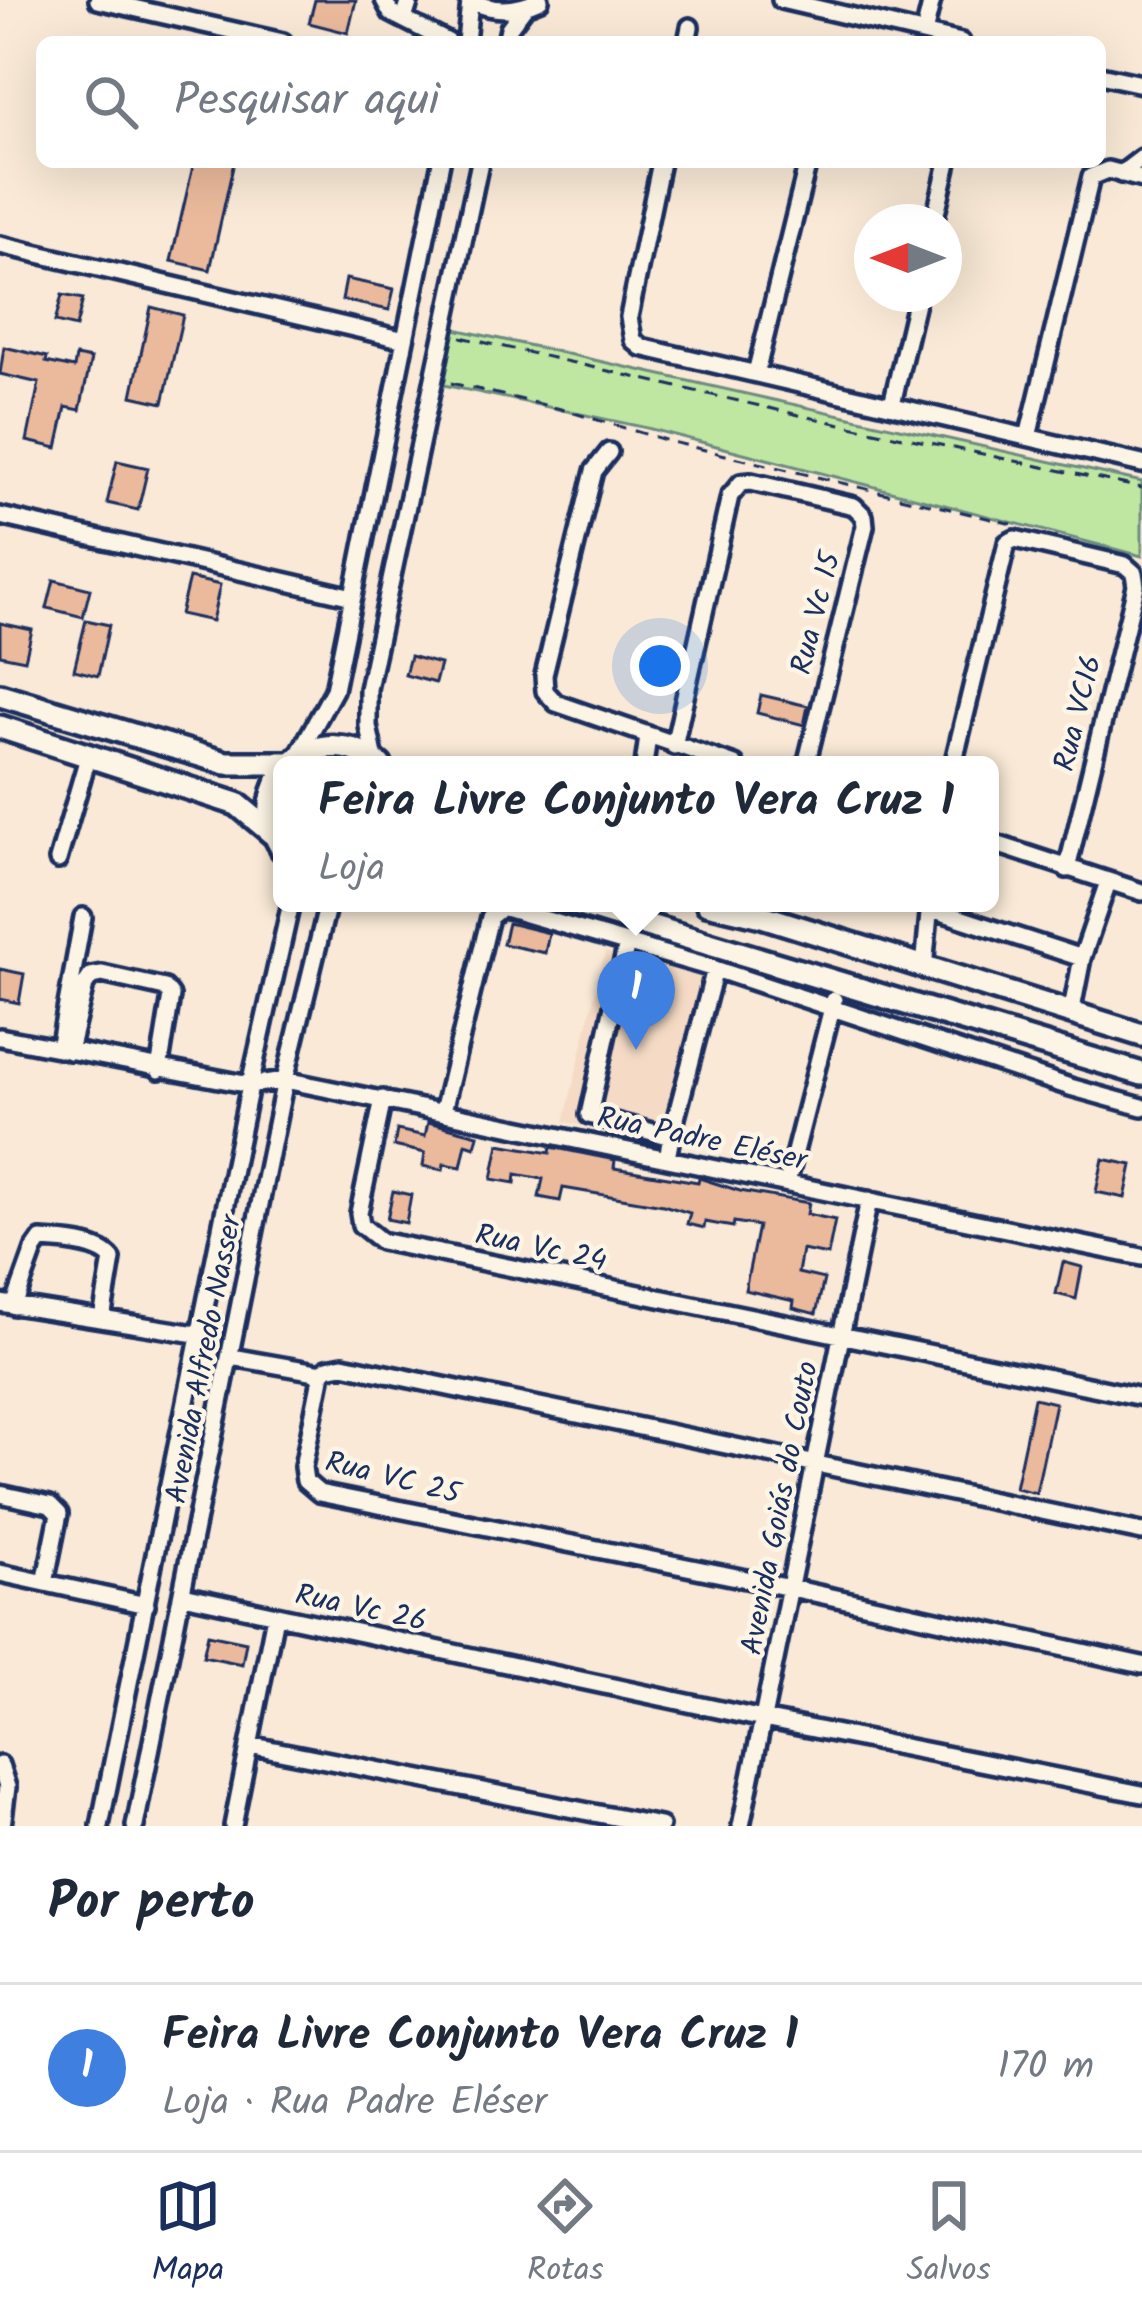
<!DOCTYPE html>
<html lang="pt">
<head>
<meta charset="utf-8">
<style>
  body { margin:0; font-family:Kalam,sans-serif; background:#f6f6f7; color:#1f2937 }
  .compass { position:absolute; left:854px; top:204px; width:108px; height:108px; border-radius:50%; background:#fff; box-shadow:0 12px 48px #0002; rotate:270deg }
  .you { position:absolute; left:660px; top:666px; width:42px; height:42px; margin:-30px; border:9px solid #fff; border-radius:50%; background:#1a73e8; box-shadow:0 0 0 18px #1a73e833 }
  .badge { display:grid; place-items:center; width:78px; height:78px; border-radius:50%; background:#1b2f5e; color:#fff; font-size:39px; font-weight:700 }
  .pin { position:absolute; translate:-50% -99px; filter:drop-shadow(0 3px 6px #0008) }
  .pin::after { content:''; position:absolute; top:63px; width:42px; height:36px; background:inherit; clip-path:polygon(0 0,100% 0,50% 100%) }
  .popup { position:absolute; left:273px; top:756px; width:726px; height:156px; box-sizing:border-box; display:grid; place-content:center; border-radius:18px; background:#fff; filter:drop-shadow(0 3px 9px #0005); font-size:39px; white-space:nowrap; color:#747a83 }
  .popup b { font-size:45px; color:#1f2937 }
  .popup::after { content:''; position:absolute; left:50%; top:100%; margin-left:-24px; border:24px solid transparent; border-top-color:#fff }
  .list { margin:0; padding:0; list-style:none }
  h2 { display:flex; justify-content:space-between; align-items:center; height:156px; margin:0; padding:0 48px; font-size:51px }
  h2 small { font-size:39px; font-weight:400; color:#747a83 }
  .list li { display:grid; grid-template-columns:78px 1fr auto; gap:36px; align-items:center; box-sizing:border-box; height:168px; padding:0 48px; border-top:3px solid #e0e1e3 }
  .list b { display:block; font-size:45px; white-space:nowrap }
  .list p { margin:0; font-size:39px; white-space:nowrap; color:#747a83 }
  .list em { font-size:39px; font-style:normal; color:#747a83 }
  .icon { flex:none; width:66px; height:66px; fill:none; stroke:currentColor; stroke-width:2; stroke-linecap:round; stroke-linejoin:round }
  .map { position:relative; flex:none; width:1142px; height:1826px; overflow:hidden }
  .search { position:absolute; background:#fff; box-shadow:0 12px 48px #0002; left:36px; right:36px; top:36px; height:132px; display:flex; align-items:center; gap:30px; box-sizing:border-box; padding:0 42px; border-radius:18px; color:#747a83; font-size:45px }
  .sheet { height:324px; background:#fff }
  nav { display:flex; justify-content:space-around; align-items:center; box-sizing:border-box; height:168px; border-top:3px solid #e0e1e3; background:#fff; font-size:33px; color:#747a83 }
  nav a { display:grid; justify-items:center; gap:6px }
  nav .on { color:#1b2f5e }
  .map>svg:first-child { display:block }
  .built { fill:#f5dbc5 }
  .green { fill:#bfe7a2; stroke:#6d8b80; stroke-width:3 }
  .building { fill:#ebba9c; stroke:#1b2f5e; stroke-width:3 }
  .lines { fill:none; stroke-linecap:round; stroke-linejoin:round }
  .minor-casing { stroke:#1b2f5e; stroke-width:24 }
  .major-casing { stroke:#1b2f5e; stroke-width:30 }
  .path { stroke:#1b2f5e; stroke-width:3; stroke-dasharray:12 9; stroke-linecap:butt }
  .minor { stroke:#fcf5e5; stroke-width:15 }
  .major { stroke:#fcf5e5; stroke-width:21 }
  .labels { text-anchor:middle; stroke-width:9; stroke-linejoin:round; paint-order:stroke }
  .street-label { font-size:30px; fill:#1b2f5e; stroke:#fcf5e5 }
</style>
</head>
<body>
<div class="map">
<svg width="1142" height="1826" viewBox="0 0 1142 1826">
  <rect width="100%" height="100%" fill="#f9e9d6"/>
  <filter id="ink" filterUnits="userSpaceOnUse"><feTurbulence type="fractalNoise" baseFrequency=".00833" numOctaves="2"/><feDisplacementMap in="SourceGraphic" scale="24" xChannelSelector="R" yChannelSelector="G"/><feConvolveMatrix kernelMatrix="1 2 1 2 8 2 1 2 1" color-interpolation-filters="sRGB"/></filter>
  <g filter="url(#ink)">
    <path class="built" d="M605 952 708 979 668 1142 564 1122Z"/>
    <path class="green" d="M455 329 1142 482V556L647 428 444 385Z"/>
    <path class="building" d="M315 0H356L348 33 309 23Z
      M194 162H234L210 270 171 261Z
      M346 279 394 289 389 310 342 300Z
      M62 295 83 299 76 327 55 322Z
      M151 307 183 315 163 403 132 396Z
      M4 347 47 357 46 362 74 368 76 356 91 359 80 410 66 407 57 448 27 441 39 383 0 374Z
      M117 461 148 468 138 510 107 503Z
      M189 578 220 585 212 621 180 614Z
      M54 580 90 589 83 617 47 608Z
      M86 620 109 625 98 676 74 670Z
      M0 623 32 630 25 660 0 655Z
      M410 656 440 664 435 683 405 675Z
      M761 695 808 706 804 725 757 713Z
      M508 923 549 933 545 953 503 944Z
      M0 969 24 974 19 1003 0 999Z
      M428 1122 478 1135 475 1147 466 1144 461 1167 444 1164 443 1170 423 1166 425 1153 394 1146 397 1130 425 1136Z
      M499 1144 550 1153 551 1147 615 1160 614 1168 698 1182 699 1178 740 1191 809 1203 807 1214 835 1220 828 1255 802 1250 798 1273 824 1279 816 1314 793 1308 794 1301 745 1290 758 1226 734 1222 733 1227 705 1222 704 1228 687 1224 690 1213 663 1205 563 1188 560 1201 539 1197 543 1179 516 1174 515 1183 492 1179Z
      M1103 1159 1132 1165 1125 1198 1096 1192Z
      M393 1191 411 1195 406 1223 387 1219Z
      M1063 1262 1082 1267 1076 1299 1056 1294Z
      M1034 1398 1055 1403 1036 1493 1015 1488Z
      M208 1634 246 1642 242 1664 203 1656Z"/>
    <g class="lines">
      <defs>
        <path id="minor" d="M98 0 283 42
          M384 0 391 13 448 42
          M468 0C494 12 514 12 540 0
          M781 0 961 42
          M404 19 410 0
          M924 33 932 0
          M466 42 470 2
          M506 42 509 28 524 8
          M687 42 690 27
          M1100 75 1142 84
          M661 162 629 317 633 340 641 347 1142 464
          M1121 174 1142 158
          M934 222 948 162
          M0 245 405 340
          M756 373 808 162
          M892 404 918 294
          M1028 437 1091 177 1108 170 1142 179
          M609 452 594 471 544 675 545 691 556 703 735 765
          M0 516 353 597
          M674 746 730 496 741 483 751 482 854 506 864 516 865 526 806 765
          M297 757 334 690 441 162
          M375 760 368 726V689L480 162
          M644 765 648 737
          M953 765 1007 543 1015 539 1125 565 1134 573 1136 586 1067 869
          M990 842 1142 892
          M58 860 89 754
          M929 908 1082 958
          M627 943 589 1115 671 1137 667 1158
          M924 968 930 903
          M1071 1014 1082 958 1108 882
          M0 1037 250 1085 285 1080 1142 1257
          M59 1049 83 917
          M69 1051 85 985 91 976 102 974 165 988 171 996 159 1070
          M383 1099 359 1213 361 1225 381 1241 1142 1397
          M443 1111 490 917 502 907 715 969 1070 1087 1142 1107
          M671 1137 715 969
          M787 1183 834 1000
          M0 1303 202 1335
          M14 1306 34 1250 41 1240C62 1241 99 1243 112 1259L102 1319
          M232 1357 322 1373
          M0 1494 50 1505 59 1514 45 1583
          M1142 1532 343 1365 327 1368 322 1373 303 1467 305 1481 319 1493 791 1588 1142 1665
          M0 1573 146 1605
          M183 1595 763 1719 1142 1794
          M249 1745 660 1826
          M0 1765 7 1787 2 1826
          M100 1826 250 1085 291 903
          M135 1826 285 1080 328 903
          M233 1826 275 1616
          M741 1826 869 1200"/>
        <path id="major" d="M0 695 226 763H291
          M0 727 237 804 273 834
          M289 765C316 740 353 741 380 765
          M282 774C267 799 267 824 282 849
          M573 903 1142 1074
          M707 903 762 916 1142 1035"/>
      </defs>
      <use href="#minor" class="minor-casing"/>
      <use href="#major" class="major-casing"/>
      <path class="path" d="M461 337 799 415 1142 488
        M451 383 557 408 672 442 1012 524"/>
      <use href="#minor" class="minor"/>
      <use href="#major" class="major"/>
    </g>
  </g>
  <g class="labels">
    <g class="street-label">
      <text transform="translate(815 613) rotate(-76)" y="10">Rua Vc 15</text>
      <text transform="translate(1077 713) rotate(-76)" y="10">Rua VC16</text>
      <text transform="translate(702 1138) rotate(12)" y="10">Rua Padre Eléser</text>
      <text transform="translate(541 1247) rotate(12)" y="10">Rua Vc 24</text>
      <text transform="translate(203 1359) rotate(-79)" y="10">Avenida Alfredo Nasser</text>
      <text transform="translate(393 1477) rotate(14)" y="10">Rua VC 25</text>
      <text transform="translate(779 1508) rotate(-79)" y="10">Avenida Goiás do Couto</text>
      <text transform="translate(361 1607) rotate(12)" y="10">Rua Vc 26</text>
    </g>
  </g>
</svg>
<svg class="compass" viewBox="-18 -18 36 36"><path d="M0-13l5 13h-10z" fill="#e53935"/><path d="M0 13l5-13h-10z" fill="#747a83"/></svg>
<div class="you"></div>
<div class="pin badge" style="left:636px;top:1050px;background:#3f7fe0">1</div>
<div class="popup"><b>Feira Livre Conjunto Vera Cruz 1</b>Loja</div>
<div class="search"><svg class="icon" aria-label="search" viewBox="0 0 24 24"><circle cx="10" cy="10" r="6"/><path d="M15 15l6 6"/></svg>Pesquisar aqui</div>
</div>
<section class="sheet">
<h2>Por perto<small></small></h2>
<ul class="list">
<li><span class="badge" style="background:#3f7fe0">1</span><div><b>Feira Livre Conjunto Vera Cruz 1</b><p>Loja · Rua Padre Eléser</p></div><em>170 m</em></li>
</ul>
</section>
<nav>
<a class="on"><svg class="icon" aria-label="map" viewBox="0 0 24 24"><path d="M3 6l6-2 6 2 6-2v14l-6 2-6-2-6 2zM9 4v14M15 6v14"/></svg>Mapa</a>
<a><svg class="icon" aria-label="directions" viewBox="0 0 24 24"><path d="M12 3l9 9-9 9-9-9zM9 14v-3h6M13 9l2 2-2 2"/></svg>Rotas</a>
<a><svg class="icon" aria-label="saved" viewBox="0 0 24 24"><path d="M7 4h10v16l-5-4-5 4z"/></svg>Salvos</a>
</nav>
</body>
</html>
